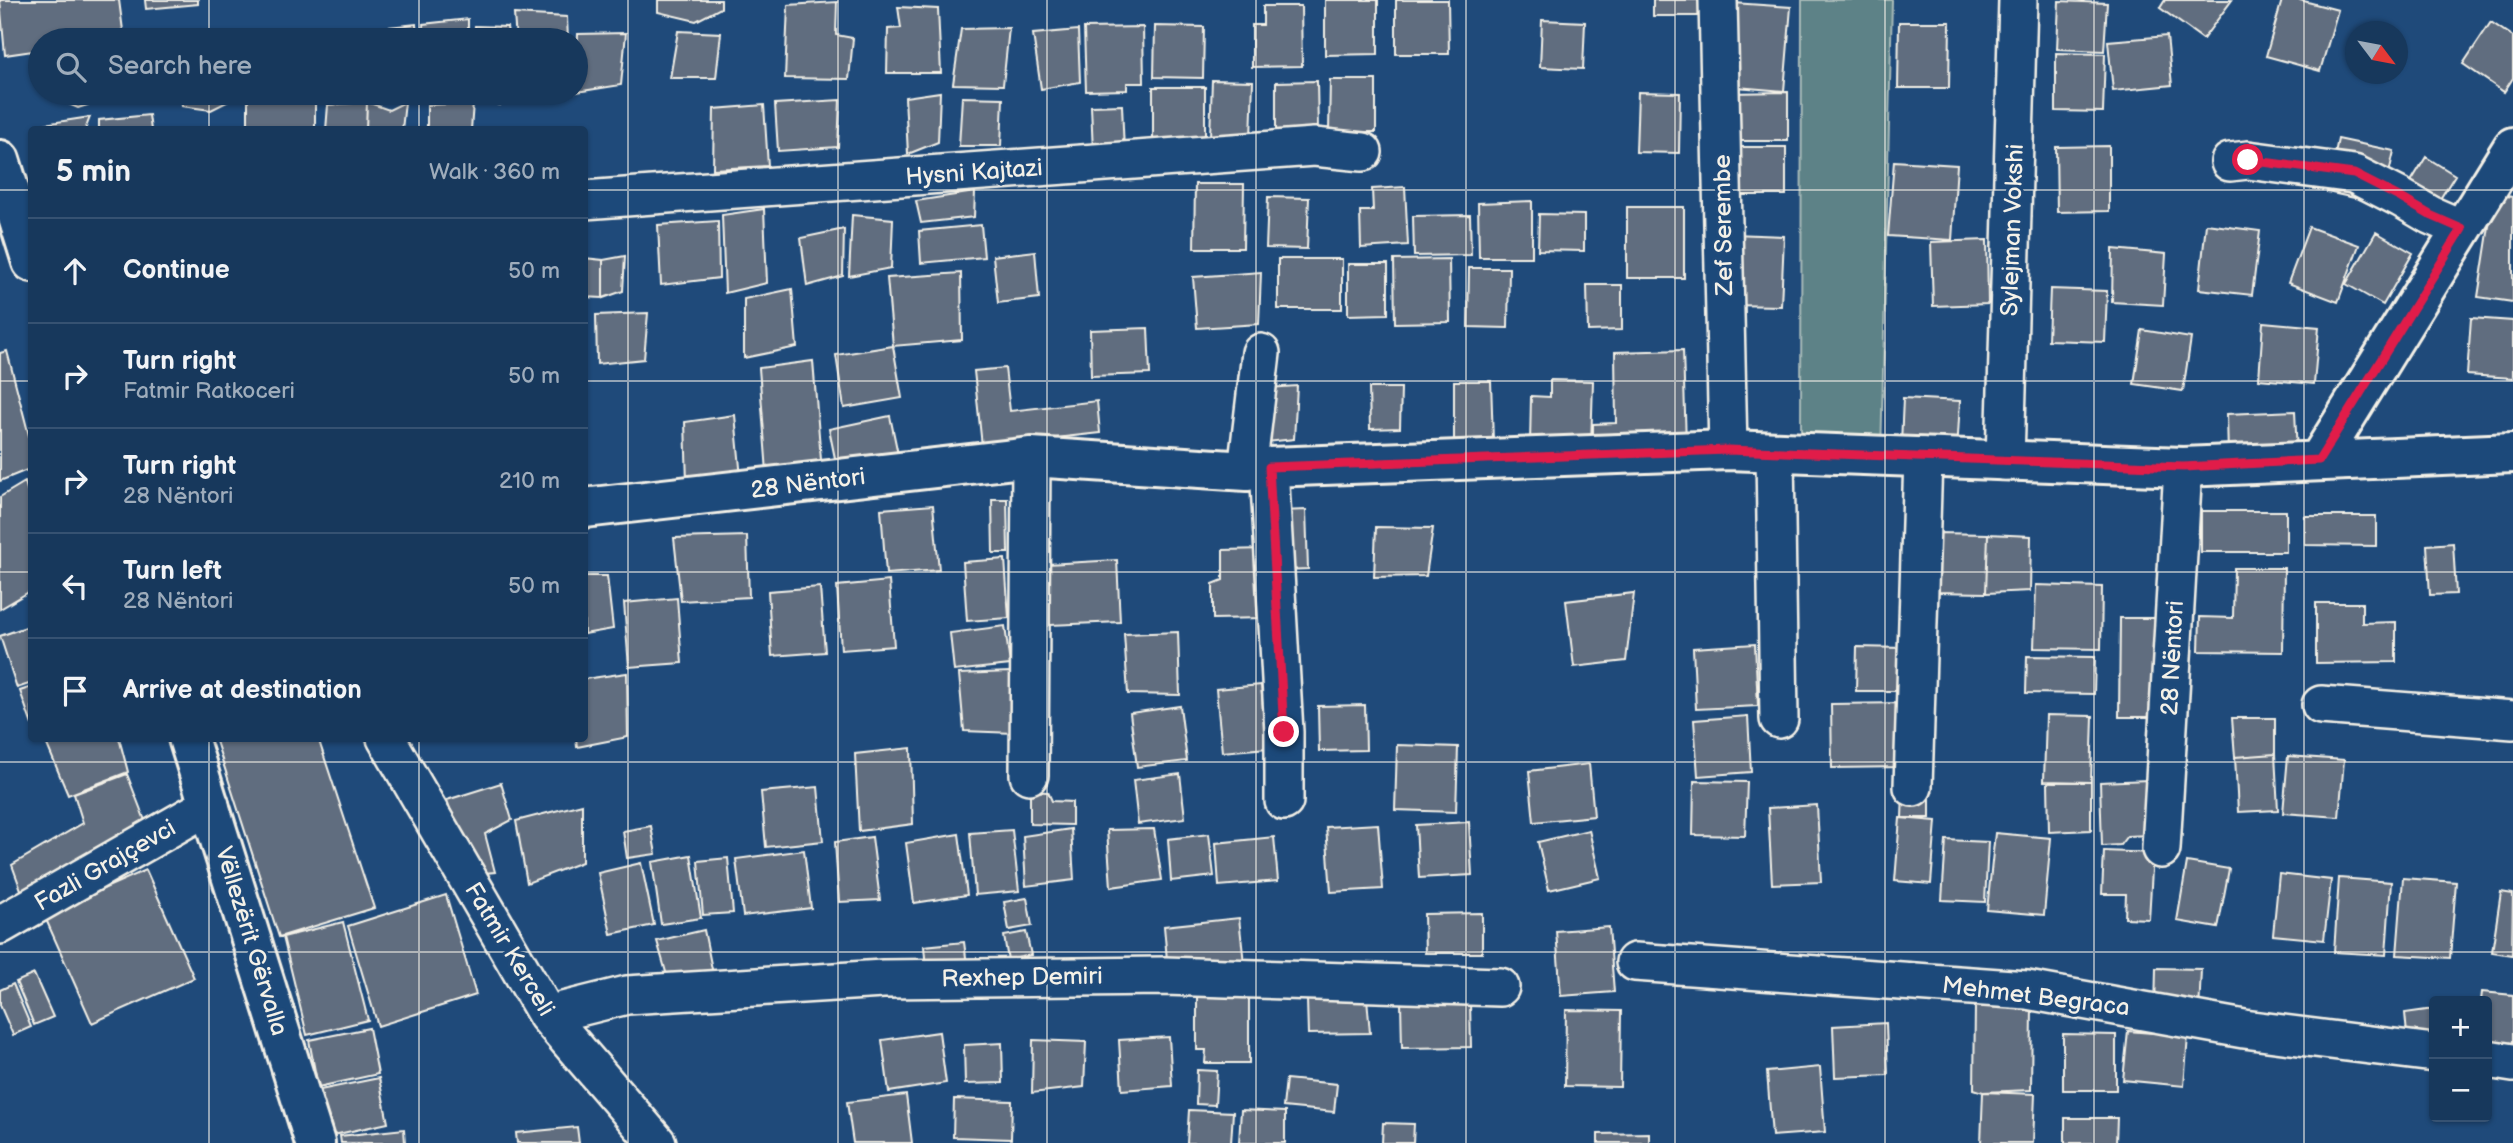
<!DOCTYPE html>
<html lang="en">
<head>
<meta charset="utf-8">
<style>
  body { margin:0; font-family:"Balsamiq Sans",sans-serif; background:#203f62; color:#f1f3f6 }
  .controls { position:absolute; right:21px; bottom:21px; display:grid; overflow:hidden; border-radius:7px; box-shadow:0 2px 5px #0004 }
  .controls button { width:63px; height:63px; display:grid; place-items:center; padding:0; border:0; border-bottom:2px solid #365272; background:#17385c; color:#f1f3f6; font:35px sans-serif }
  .compass { position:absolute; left:2345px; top:21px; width:63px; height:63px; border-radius:50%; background:#17385c; box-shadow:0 2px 5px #0004; rotate:122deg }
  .stop { position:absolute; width:21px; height:21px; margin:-16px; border:5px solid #e11d48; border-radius:50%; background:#fff }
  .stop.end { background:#e11d48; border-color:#fff; box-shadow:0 2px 7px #0008 }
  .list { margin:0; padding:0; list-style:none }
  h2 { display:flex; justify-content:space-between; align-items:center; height:91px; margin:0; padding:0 28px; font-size:30px }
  h2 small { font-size:23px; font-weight:400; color:#9eacbb }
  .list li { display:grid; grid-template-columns:46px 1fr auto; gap:21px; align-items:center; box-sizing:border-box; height:105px; padding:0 28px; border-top:2px solid #365272 }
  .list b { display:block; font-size:26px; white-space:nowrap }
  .list p { margin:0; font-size:23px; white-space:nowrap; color:#9eacbb }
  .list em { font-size:23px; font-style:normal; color:#9eacbb }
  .icon { flex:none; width:38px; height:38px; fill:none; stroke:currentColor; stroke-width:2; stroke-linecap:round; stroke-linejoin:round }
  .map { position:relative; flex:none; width:2513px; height:1143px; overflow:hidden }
  .search { position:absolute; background:#17385c; box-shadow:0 2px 5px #0004; left:28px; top:28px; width:560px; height:77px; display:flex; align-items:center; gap:18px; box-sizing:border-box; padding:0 24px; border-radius:38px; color:#9eacbb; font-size:26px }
  .panel { position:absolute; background:#17385c; box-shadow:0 2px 5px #0004; left:28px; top:126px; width:560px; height:616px; border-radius:7px }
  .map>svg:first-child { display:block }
  .green { fill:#5d8287; stroke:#a8bab8; stroke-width:2 }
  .building { fill:#606d7f; stroke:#f4f1e8; stroke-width:2 }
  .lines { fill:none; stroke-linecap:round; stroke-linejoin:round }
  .minor-casing { stroke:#f4f1e8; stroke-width:42 }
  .tertiary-casing { stroke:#f4f1e8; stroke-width:44 }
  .minor { stroke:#1f4a7a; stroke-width:37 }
  .tertiary { stroke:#1f4a7a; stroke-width:38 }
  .route { stroke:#e11d48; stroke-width:9 }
  .grid { fill:none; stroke:#f4f1e8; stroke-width:2; stroke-opacity:0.55 }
  .labels { text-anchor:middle; stroke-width:6; stroke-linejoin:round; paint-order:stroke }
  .street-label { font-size:24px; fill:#f4f1e8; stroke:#1f4a7a }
</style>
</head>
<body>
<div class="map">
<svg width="2513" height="1143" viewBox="0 0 2513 1143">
  <rect width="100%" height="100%" fill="#1f4a7a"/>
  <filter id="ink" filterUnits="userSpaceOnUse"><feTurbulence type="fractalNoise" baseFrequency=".0143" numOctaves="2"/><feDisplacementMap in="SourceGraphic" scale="14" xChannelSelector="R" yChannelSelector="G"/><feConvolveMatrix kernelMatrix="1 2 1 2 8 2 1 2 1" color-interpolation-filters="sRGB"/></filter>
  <g filter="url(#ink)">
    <path class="green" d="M1802 0H1892L1881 455 1801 443Z"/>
    <path class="building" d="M0 0H119L124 38 40 40V50L5 55Z
      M145 0H198V4L146 9Z
      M658 0H721V8L696 21 658 12Z
      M1325 0H1378V54L1325 55Z
      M1396 0H1448L1449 54H1396Z
      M1653 0H1699V16H1653Z
      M2165 0H2232L2203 39 2160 8Z
      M2282 0H2300L2338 10 2320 71 2266 56Z
      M2059 1 2107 3 2104 51 2057 49Z
      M837 2 836 35 853 38 849 79 785 78 788 5Z
      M1733 3 1791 7 1784 91 1725 86Z
      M1263 6H1301L1302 66 1252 67V25H1263Z
      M898 7 938 9 941 73H887L888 29 901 28Z
      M514 14 567 17 568 40H516Z
      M468 19V40H424L423 24Z
      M1542 20 1585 22 1583 69 1540 67Z
      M1899 22H1950L1949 88H1898Z
      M2491 22 2513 37V78L2504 92 2463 64Z
      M416 24 417 40H342L341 32Z
      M475 26 507 27 509 40H474Z
      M1155 26 1204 27 1203 78 1154 77Z
      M1143 27 1144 83H1127V90L1086 91 1084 28Z
      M1009 28 1003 85 953 84 961 29Z
      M1078 30 1080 82 1041 89 1033 34Z
      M678 31 721 33 716 78H670Z
      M626 33 621 85 576 92 578 34Z
      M2167 36 2172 85 2113 91 2108 41Z
      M2056 53 2105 54 2103 112 2056 111Z
      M1212 80 1253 81 1251 138 1210 137Z
      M1330 80H1376V132H1329Z
      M1317 81 1318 131 1276 132V82Z
      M1153 87H1205V148L1153 149Z
      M940 92 938 142 908 154 905 97Z
      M1638 92 1680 93 1679 153 1636 152Z
      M1788 92V141H1727L1728 93Z
      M52 93H106L107 99 78 108 52 97Z
      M124 93H171L170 98 124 100Z
      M181 93H233V99L211 110 182 106Z
      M349 93H421L350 98Z
      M425 93H467V97L425 98Z
      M474 93H510L500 105 474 96Z
      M315 96V130H248V99Z
      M962 97 1003 98 1001 146H959Z
      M840 100 838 147 778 151 775 104Z
      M367 102 389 110 405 102 402 130H366Z
      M367 102 366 130H326L328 105Z
      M473 103 471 130H427V105Z
      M764 105 768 166 713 169 714 109Z
      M1122 105 1124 151 1093 152 1091 106Z
      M149 115 151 130H99V120Z
      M90 117 85 130H37V125Z
      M2338 139 2394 151 2382 204 2327 192Z
      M2109 146V211L2057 212 2056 147Z
      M1725 147H1786V195H1725Z
      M2426 157 2455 175 2430 215 2401 198Z
      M1894 161 1957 165 1952 240 1888 236Z
      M1195 184H1244L1243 248H1194Z
      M1405 187 1408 245 1361 248 1360 211H1373L1372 189Z
      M975 192 974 217 921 223 916 201Z
      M2494 194 2513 197V302L2478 297Z
      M1268 197 1309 198 1307 249 1266 248Z
      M1532 201V257H1479L1478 203Z
      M1627 207H1684V278H1627Z
      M764 209 767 283 725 293 722 215Z
      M1539 214 1584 215V251L1538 250Z
      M852 215 893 219 891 268 849 276Z
      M1470 215 1471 255 1414 256 1413 216Z
      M718 221 719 278 661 285 658 225Z
      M2206 224 2260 231 2252 295 2199 289Z
      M981 225 984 257 921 263 919 231Z
      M2309 227 2359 245 2338 302 2288 283Z
      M844 229 843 276 807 286 801 238Z
      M2376 232 2413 253 2383 305 2346 284Z
      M1733 234 1784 236 1781 306 1730 305Z
      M1987 240 1988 304 1933 306 1931 242Z
      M2113 249 2166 254 2163 305 2112 302Z
      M1035 251 1039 298 998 303 993 256Z
      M625 256 623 291 603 298V260Z
      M584 258 603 260V298L584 297Z
      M1278 259H1342V309H1278Z
      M1449 259 1450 322 1395 323 1394 260Z
      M1348 264H1388V314L1348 315Z
      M1469 268H1509L1508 328 1468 327Z
      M1261 272 1259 324 1197 328 1193 277Z
      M961 273 962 340 893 346 887 278Z
      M1587 285H1622V330L1588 331Z
      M792 289 797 347 744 358V299Z
      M2050 289 2107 291 2105 342 2048 340Z
      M648 313 644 359 597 364 596 315Z
      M2471 318 2513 321V378L2467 375Z
      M2263 322 2319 327 2314 384 2259 379Z
      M1148 328 1150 374 1091 376 1090 330Z
      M2142 330 2191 338 2183 391 2134 384Z
      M893 346 902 398 844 408 836 355Z
      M1683 350 1686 444 1593 446V424L1616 423 1615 352Z
      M7 351 32 447V468L0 481V353Z
      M813 361 821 460 767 472 759 368Z
      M1005 368 1010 411 1097 401 1100 433 982 446 974 371Z
      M1550 380 1593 381 1591 446 1530 444 1531 396 1550 397Z
      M1454 381H1491L1493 441 1454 442Z
      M1297 386 1294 439 1267 442 1268 388Z
      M1369 388H1401L1400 428 1370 429Z
      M1903 398 1960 401 1956 470 1900 467Z
      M2295 411 2297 454 2228 457 2227 414Z
      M735 415 741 478 687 482 685 422Z
      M890 416 899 459 838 473 829 429Z
      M25 482 32 507V590L0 609V497Z
      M992 499H1007L1008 553H993Z
      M933 505 939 570 886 574 881 509Z
      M1306 510 1308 569 1284 570 1281 511Z
      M2201 511H2286V552H2201Z
      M2305 516H2376V546L2305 545Z
      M1376 527 1433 528 1426 576 1374 577Z
      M1936 533 1988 534 1986 593 1935 592Z
      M1988 534 2031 536 2030 591 1986 593Z
      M747 536 749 597 681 601 674 538Z
      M2453 543 2456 594 2430 595 2427 545Z
      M1264 549 1265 618 1213 619V584L1223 580V550Z
      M1005 559 1009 618 967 621 963 562Z
      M1117 560 1120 622 1050 625 1047 564Z
      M2234 568H2284L2283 652 2199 651 2200 617 2233 618Z
      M584 576H607L613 629 584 634Z
      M889 581 894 646 841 650 837 586Z
      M2036 585 2102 587 2101 649 2034 648Z
      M820 587 825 652 772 656 768 591Z
      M1634 593 1626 661 1574 667 1566 601Z
      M677 598 682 663 629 667 624 603Z
      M2316 603H2362V623L2396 622V662L2316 663Z
      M2120 618H2168L2166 717H2119Z
      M32 625V683L17 688 0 636Z
      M1005 626 1010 665 954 671 950 633Z
      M1178 632 1180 695 1128 694 1124 634Z
      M1755 644 1758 706 1696 709 1693 648Z
      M1857 647 1904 648 1903 691H1856Z
      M2027 656 2095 657 2094 694 2026 693Z
      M1010 672 1014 733 964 731 959 674Z
      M627 673 628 737 577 747 576 738H584V679Z
      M1261 685 1267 748 1222 752 1216 689Z
      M32 687V725L20 691Z
      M1905 703V767L1832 768 1831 704Z
      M1365 705 1366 750 1319 751 1318 706Z
      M1180 706 1187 761 1137 767 1130 713Z
      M2046 715 2093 716 2091 782 2044 781Z
      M1748 716 1751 772 1698 776 1694 720Z
      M2232 718H2275V754L2235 757Z
      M49 738H119L128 772 68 795 45 740Z
      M215 738H318L374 908 279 937Z
      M1397 745 1458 747 1456 812 1395 810Z
      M911 748 913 824 859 831 855 754Z
      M2275 754 2278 810 2238 812 2235 757Z
      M2288 756 2344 760 2339 817 2283 813Z
      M1589 764 1594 816 1534 822 1529 771Z
      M127 774 149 831 24 898 12 865 83 823 74 794Z
      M1180 774 1185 818 1138 824 1133 780Z
      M2148 780 2150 835 2127 836 2120 845 2102 846 2100 782Z
      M1694 781 1747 782 1745 836 1693 835Z
      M2048 782H2091V830L2049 832Z
      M501 783 512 820 485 834 495 872 473 874 447 800Z
      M818 787 823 841 766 847 761 792Z
      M1030 791 1048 792 1052 801 1072 802V825L1030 824Z
      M1903 792H1930V818H1902Z
      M582 804V862L527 883 516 821Z
      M1817 805 1821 882 1772 884 1768 808Z
      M1900 818 1936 821 1931 884 1895 881Z
      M1469 822 1472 875 1419 878 1416 825Z
      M1378 824 1383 889 1331 892 1326 827Z
      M651 826 656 854 627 858 623 831Z
      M1071 829 1074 880 1026 886 1023 836Z
      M1154 829 1162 880 1111 887 1107 830Z
      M1012 830 1019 891 975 895 970 833Z
      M1589 830 1600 878 1549 890 1538 842Z
      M1995 833 2051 838 2044 915 1987 910Z
      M959 834 967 895 914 903 906 843Z
      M1209 834 1214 876 1171 881 1168 839Z
      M872 837 880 900 839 902 835 842Z
      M1274 837 1278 881 1219 886 1216 843Z
      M1946 840 1988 842 1985 902 1942 900Z
      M804 850 811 908 743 916 736 859Z
      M2104 851 2153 853 2149 919 2125 918 2126 894H2102Z
      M691 855 701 918 661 924 652 862Z
      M728 858 733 913 703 915 698 861Z
      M2187 862 2229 869 2218 928 2177 921Z
      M641 863 654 925 611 934 598 873Z
      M146 870 194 978 92 1023 44 915Z
      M2279 874 2331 880 2324 940 2273 935Z
      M2339 878 2391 882 2386 955 2334 952Z
      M2403 878 2456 882 2450 958 2397 955Z
      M2501 892 2513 894 2512 955 2492 952Z
      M446 895 476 995 378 1026 348 926Z
      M1027 898 1032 926 1009 930 1004 902Z
      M1482 913V953H1425L1424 914Z
      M1239 918 1244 963 1168 971 1164 926Z
      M343 922 368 1020 307 1035 283 937Z
      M1609 927 1614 992 1561 996 1556 931Z
      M704 930 714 979 670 986 657 941Z
      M1026 932 1031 955 1008 960 1004 936Z
      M964 942 967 965 926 969 924 946Z
      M2156 968 2201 969 2199 1013 2155 1012Z
      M34 974 53 1017 34 1025 16 982Z
      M13 984 31 1027 13 1035 0 1005V990Z
      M1197 992H1249V1063H1205L1206 1050H1197Z
      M2482 992 2513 995V1055L2487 1052V1001H2481Z
      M1367 998 1370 1033 1308 1034 1307 1000Z
      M1470 1001 1471 1047 1402 1048 1401 1002Z
      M1975 1006 2032 1007 2031 1090 1983 1092 1974 1089Z
      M2434 1009V1038L2407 1034 2405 1013Z
      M1566 1010 1621 1011 1620 1087 1565 1086Z
      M1886 1023 1888 1075 1835 1077 1833 1026Z
      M369 1028 378 1074 318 1087 309 1040Z
      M2128 1031 2188 1036 2184 1086 2123 1080Z
      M939 1032 946 1083 889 1092 882 1040Z
      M2063 1034 2116 1035V1090H2063Z
      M1169 1037 1172 1086 1122 1090 1119 1040Z
      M1033 1040 1086 1042 1084 1087 1032 1093Z
      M1002 1043 1003 1083 965 1084 964 1045Z
      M1820 1067 1825 1132 1772 1136 1767 1072Z
      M1197 1070 1217 1071 1215 1105 1196 1104Z
      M379 1078 388 1123 329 1136 320 1090Z
      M1286 1079 1337 1084 1334 1112 1283 1107Z
      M1983 1092 2035 1094 2033 1143H1981Z
      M906 1095 912 1143H853L847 1102Z
      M954 1099 1012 1101 1011 1139 953 1137Z
      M1189 1110 1233 1112 1231 1143H1187Z
      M1241 1110 1285 1112V1143H1239Z
      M2065 1118H2117L2116 1143H2065Z
      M1383 1123 1414 1124 1413 1143H1382Z
      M577 1127 579 1143H517L516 1133Z
      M404 1129 405 1143H341L340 1136Z
      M1649 1133V1143H1598V1134Z"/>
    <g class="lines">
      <defs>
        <path id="minor" d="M1718 0 1728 450
          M2230 162 2248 160 2354 174 2401 198 2430 215 2462 229
          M584 200 1314 147 1363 152
          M1775 453 1779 719
          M2005 461 2018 0
          M1269 467 1284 732V801
          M1247 471 1261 353
          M2321 705 2513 720
          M386 738 547 1015 657 1143
          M1029 775 1031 457
          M1913 787 1923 457
          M2161 849 2183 467
          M0 925 210 805
          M1635 962 2027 990 2244 1029 2434 1053
          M547 1015 627 995 883 979 1165 976 1500 987
          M2487 1059 2513 1063"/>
        <path id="tertiary" d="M0 160 32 262
          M2319 460 2513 147
          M584 508 1031 457 1247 471 1269 467 1728 450 2183 467 2513 453
          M188 738 315 1143"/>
      </defs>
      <use href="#minor" class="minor-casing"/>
      <use href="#tertiary" class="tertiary-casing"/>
      <use href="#minor" class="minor"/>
      <use href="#tertiary" class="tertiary"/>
    </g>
  </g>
  <g class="lines" filter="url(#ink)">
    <path class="route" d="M1284 732 1269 467 1728 450 2183 467 2319 460 2462 229 2430 215 2401 198 2354 174 2248 160"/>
  </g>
  <path class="grid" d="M209 0V40M419 0V40M628 0V1143M838 0V1143M1047 0V1143M1256 0V1143M1466 0V1143M1675 0V1143M1885 0V1143M2094 0V1143M2304 0V1143M209 93V130M419 93V130M0 190H32M584 190H2513M0 381H32M584 381H2513M0 572H32M584 572H2513M209 738V1143M419 738V1143M0 762H2513M0 952H2513"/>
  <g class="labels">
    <g class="street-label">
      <text transform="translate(974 172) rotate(-4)" y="8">Hysni Kajtazi</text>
      <text transform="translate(1723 225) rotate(-91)" y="8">Zef Serembe</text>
      <text transform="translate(2012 230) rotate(-88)" y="8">Sylejman Vokshi</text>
      <text transform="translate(808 483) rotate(-7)" y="8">28 Nëntori</text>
      <text transform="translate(2172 658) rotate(-87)" y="8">28 Nëntori</text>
      <text transform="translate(105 865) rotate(-30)" y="8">Fazli Grajçevci</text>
      <text transform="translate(252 941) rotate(73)" y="8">Vëllezërit Gërvalla</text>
      <text transform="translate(510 949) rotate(59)" y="8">Fatmir Kerceli</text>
      <text transform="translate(1022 977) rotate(-1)" y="8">Rexhep Demiri</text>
      <text transform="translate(2036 996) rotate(7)" y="8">Mehmet Begraca</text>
    </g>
  </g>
</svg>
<div class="controls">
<button>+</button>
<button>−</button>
</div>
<svg class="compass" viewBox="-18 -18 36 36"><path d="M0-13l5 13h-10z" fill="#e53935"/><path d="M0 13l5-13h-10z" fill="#9eacbb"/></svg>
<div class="stop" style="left:2248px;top:160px"></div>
<div class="stop end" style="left:1284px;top:732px"></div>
<div class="search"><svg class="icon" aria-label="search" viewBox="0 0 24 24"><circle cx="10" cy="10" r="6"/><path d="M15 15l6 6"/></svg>Search here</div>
<section class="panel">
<h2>5 min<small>Walk · 360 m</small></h2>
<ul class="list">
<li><svg class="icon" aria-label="ahead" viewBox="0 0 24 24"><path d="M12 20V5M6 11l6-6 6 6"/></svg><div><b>Continue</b></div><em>50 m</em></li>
<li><svg class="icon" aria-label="right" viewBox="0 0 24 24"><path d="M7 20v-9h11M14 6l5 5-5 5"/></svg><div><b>Turn right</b><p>Fatmir Ratkoceri</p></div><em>50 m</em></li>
<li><svg class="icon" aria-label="right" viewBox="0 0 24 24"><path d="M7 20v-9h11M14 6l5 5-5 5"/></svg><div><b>Turn right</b><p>28 Nëntori</p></div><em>210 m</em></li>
<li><svg class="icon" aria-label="left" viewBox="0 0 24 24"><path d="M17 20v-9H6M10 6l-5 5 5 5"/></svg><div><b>Turn left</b><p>28 Nëntori</p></div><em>50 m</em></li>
<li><svg class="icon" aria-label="arrive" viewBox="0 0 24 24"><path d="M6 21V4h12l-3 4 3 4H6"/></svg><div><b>Arrive at destination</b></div></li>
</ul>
</section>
</div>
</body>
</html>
